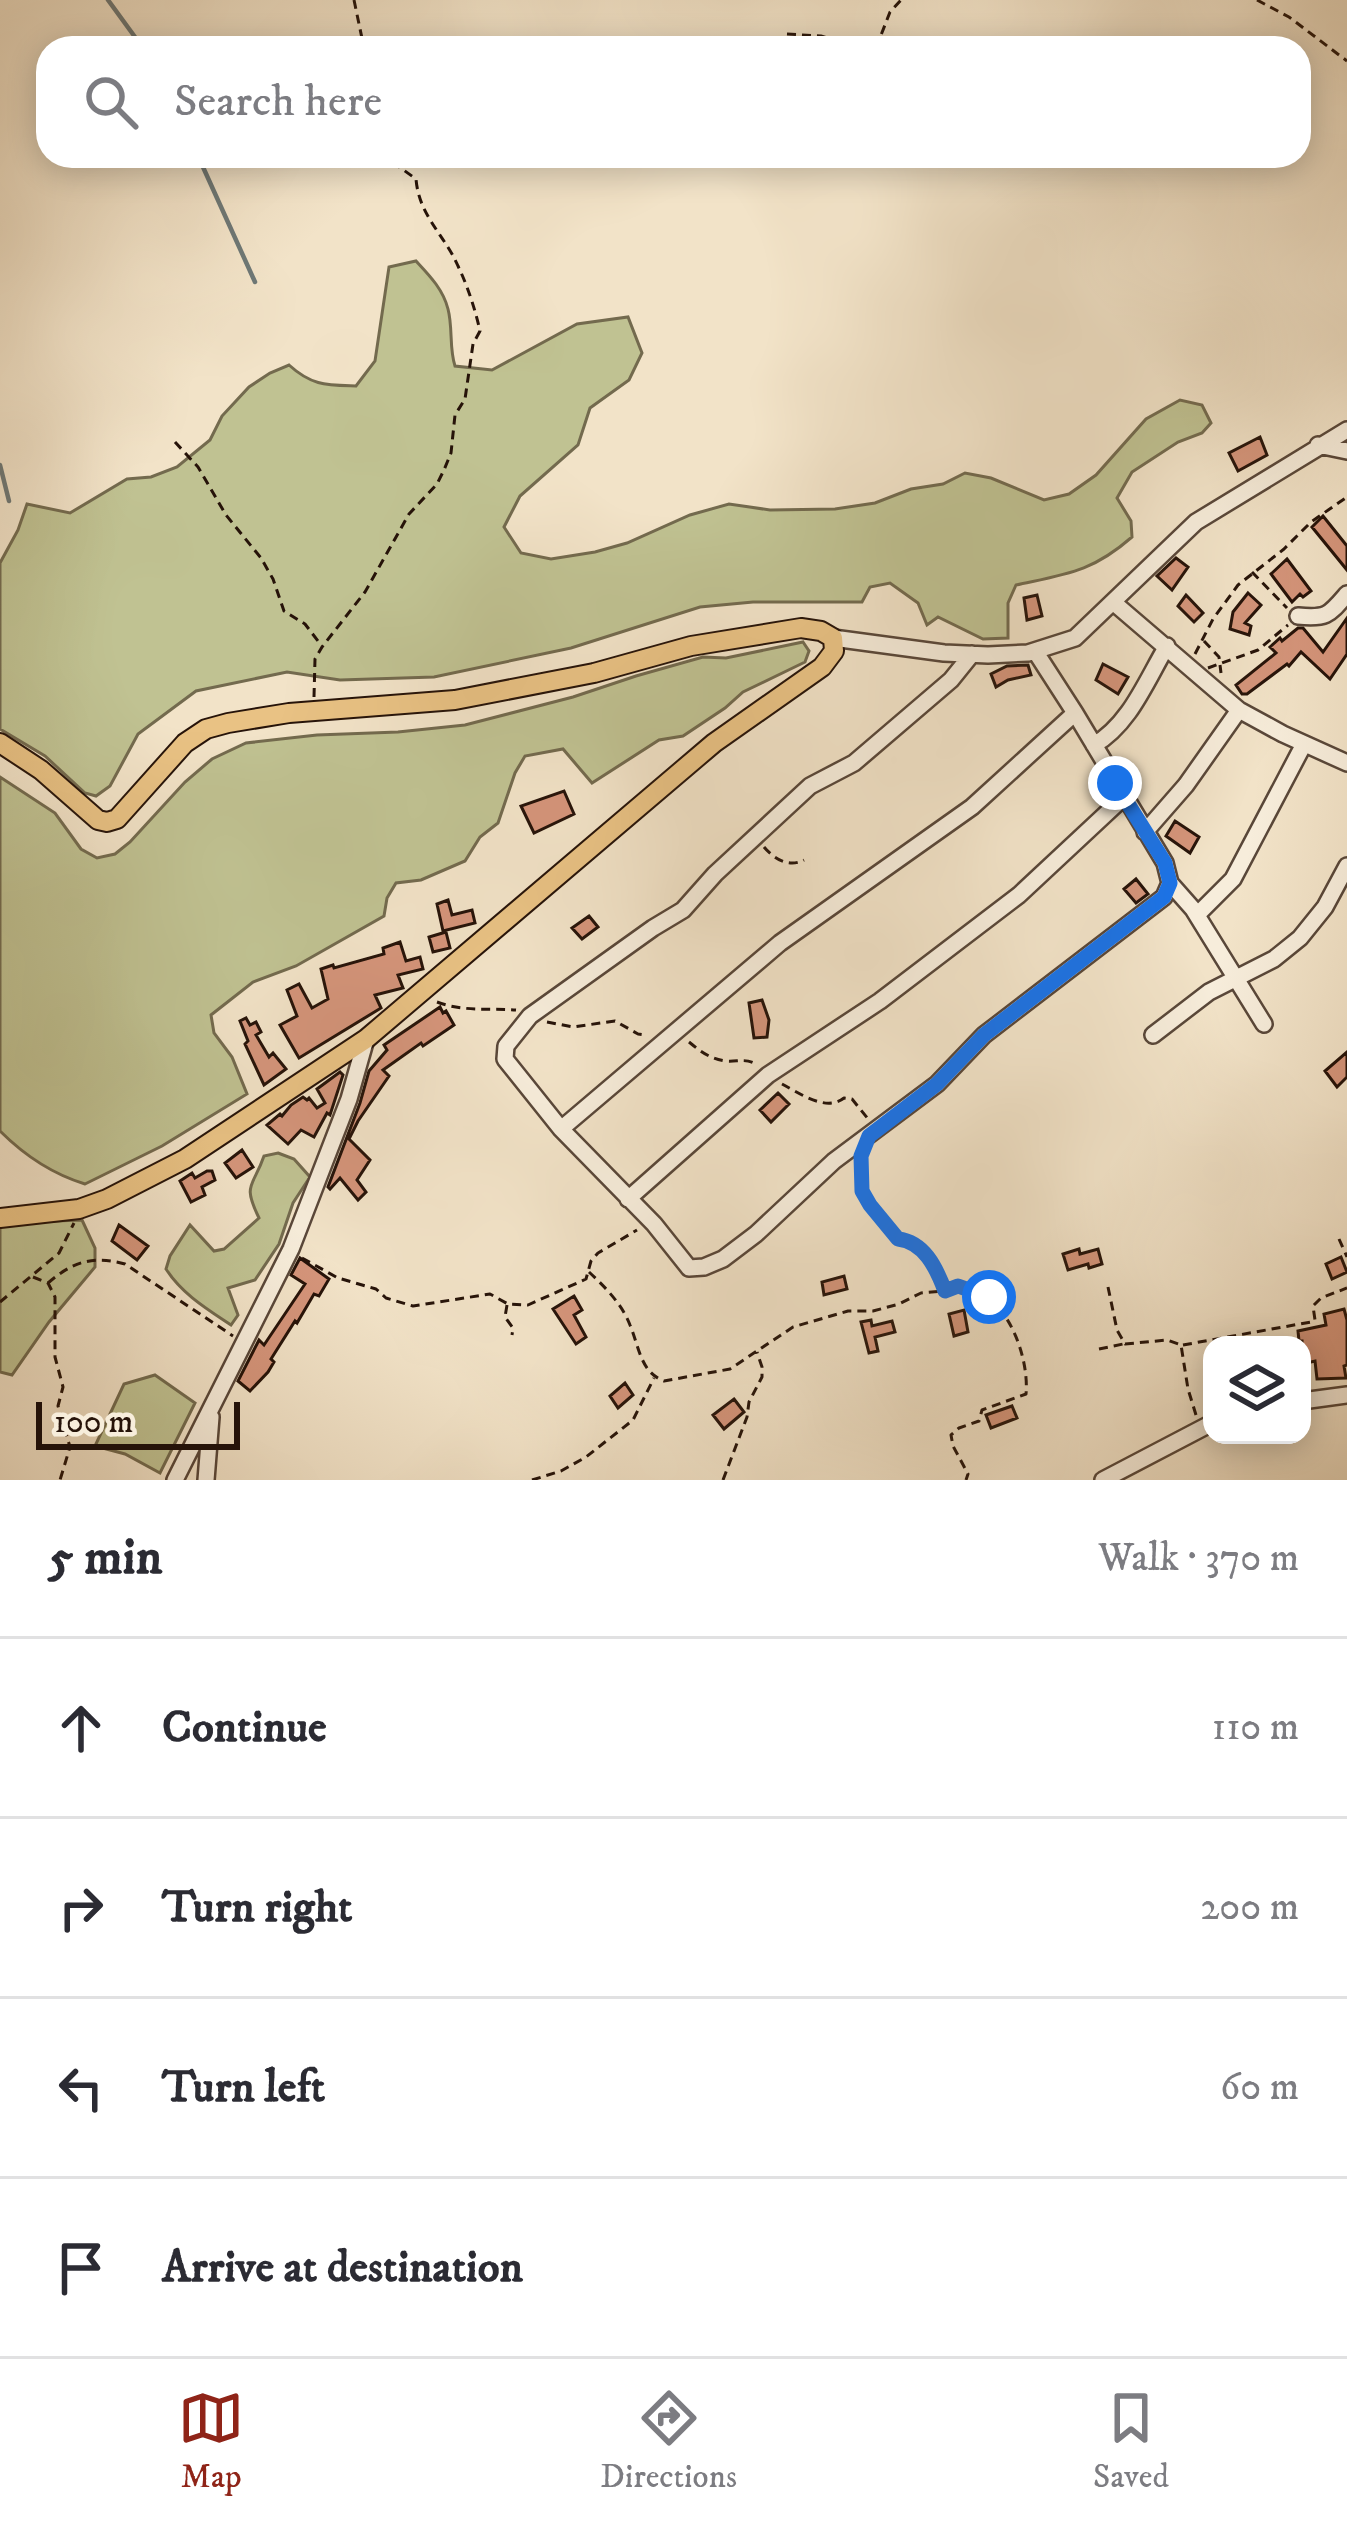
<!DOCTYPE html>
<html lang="en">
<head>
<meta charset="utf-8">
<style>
  body { margin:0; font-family:"IM FELL DW Pica",serif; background:#f2f2f3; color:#2b2b33 }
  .controls { position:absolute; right:36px; bottom:36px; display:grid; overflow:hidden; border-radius:24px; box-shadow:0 6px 30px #0003 }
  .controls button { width:108px; height:108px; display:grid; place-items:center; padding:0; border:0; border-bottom:3px solid #e1e1e2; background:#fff; color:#2b2b33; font:60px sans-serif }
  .scale { position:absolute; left:36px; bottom:30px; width:204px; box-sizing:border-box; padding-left:12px; border:6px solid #261309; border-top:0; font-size:33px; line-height:42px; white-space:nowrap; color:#261309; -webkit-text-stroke:9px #f7eddb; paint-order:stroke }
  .stop { position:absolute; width:36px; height:36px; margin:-27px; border:9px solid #1a73e8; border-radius:50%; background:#fff }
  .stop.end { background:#1a73e8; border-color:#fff; box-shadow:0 3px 12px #0008 }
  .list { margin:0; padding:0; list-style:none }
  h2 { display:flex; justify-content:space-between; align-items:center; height:156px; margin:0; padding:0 48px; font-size:51px }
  h2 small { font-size:39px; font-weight:400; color:#7c7c81 }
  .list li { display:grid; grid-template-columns:78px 1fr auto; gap:36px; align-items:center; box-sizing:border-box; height:180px; padding:0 48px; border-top:3px solid #e1e1e2 }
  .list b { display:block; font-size:45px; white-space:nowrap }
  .list em { font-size:39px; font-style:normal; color:#7c7c81 }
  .icon { flex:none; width:66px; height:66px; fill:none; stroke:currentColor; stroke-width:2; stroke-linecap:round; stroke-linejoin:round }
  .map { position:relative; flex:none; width:1347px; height:1480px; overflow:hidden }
  .search { position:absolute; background:#fff; box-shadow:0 6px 30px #0003; left:36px; right:36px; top:36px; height:132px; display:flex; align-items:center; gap:30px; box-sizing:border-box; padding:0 42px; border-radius:36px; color:#7c7c81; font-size:45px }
  .sheet { height:876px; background:#fff }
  nav { display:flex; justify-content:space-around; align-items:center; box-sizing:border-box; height:168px; border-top:3px solid #e1e1e2; background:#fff; font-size:33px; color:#7c7c81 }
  nav a { display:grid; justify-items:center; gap:6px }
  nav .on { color:#8f2418 }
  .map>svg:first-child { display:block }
  .green { fill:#c0c292; stroke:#736a4e; stroke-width:3 }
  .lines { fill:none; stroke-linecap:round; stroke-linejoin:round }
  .stream { stroke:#6e7876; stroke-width:4.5 }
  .building { fill:#d5957b; stroke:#261309; stroke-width:3 }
  .minor-casing { stroke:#594739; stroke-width:20 }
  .major-casing { stroke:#261309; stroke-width:22 }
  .path { stroke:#261309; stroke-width:3; stroke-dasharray:9 6; stroke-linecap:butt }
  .minor { stroke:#f7eddb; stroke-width:15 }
  .major { stroke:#e9c284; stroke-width:18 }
  .route { stroke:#1a73e8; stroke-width:15 }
</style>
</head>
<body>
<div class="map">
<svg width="1347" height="1480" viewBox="0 0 1347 1480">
  <rect width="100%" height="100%" fill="#f2e3c8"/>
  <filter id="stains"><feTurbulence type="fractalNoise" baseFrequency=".00167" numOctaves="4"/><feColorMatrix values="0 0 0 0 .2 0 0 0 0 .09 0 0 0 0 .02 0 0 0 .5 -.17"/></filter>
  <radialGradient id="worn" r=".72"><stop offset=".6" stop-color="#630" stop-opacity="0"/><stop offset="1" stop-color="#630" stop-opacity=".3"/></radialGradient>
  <path class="green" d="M416 261C429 275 443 289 448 309 453 328 449 348 455 366L492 370 577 324 628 317 642 353 629 380 590 408 578 445 520 496 504 527 521 553 551 559 595 552 627 543 690 515 729 504 770 510 835 509 875 503 911 489 943 484 965 473 991 478 1044 500 1069 494 1096 475 1146 419 1180 400 1202 405 1211 423 1202 433 1178 442 1132 472 1117 498 1131 521 1132 537C1092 572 1067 574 1016 585L1008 603V638L983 639 938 617 927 625 918 603 890 583 870 587 862 602H753L700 607 571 648 434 677 340 680 287 672 196 691 138 734 110 786 96 796 85 793 45 756 0 729V563L18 530 27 504 70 513 127 479 151 477 177 467 210 440 222 416 249 387 270 373 289 365C312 386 327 385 356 386L375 361 389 267Z
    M803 642 809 651 805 662 743 692 725 708 683 736 659 740 592 783 563 749 525 756 515 773 498 823 480 837 465 861 421 880 396 883 387 898 384 916 296 966 253 982 211 1015 214 1033 232 1057 247 1094 162 1146 85 1184C52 1174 24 1155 0 1131V777L55 813 81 849 97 858 115 854 130 842 185 782 212 759 246 743 317 735 398 732 465 725 573 697 636 676 703 657 726 658Z
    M278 1153 294 1159 310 1177 293 1203 279 1244 255 1280 228 1288 238 1315 231 1325C207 1309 182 1294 166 1269L170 1256 190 1225 214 1251 224 1249 259 1218C242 1183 253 1188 264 1156Z
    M82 1220 95 1248V1267L49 1322 12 1375 0 1372V1223Z
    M155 1375 195 1403 160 1473 125 1454 95 1446 124 1384Z"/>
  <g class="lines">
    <path class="stream" d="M108 0 143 48
      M198 156 255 282
      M0 465 9 501"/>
  </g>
  <path class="building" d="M1260 437 1267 455 1238 471 1229 453Z
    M1323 516 1347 546V570L1312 527Z
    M1176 558 1188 567 1172 590 1157 576Z
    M1287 559 1311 591 1303 597 1300 594 1292 602 1271 574Z
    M1248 593 1261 605 1245 623 1251 626 1249 635 1230 629 1233 612Z
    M1037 595 1042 616 1027 620 1024 598Z
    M1186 595 1203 613 1194 622 1178 606Z
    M1347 618V654L1330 679 1301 652 1289 666 1287 664 1247 694H1242L1236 685 1276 653 1270 647 1280 638 1282 641 1298 628H1303L1323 652Z
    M1103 664 1128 677 1118 694 1096 680Z
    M1028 665 1031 675 1008 680 996 687 991 674 1007 666Z
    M564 791 574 814 534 833 521 806Z
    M1175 821 1199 837 1190 853 1166 836Z
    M1136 879 1148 894 1136 903 1124 889Z
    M448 900 452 915 472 910 475 923 443 931 437 904Z
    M589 916 598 927 582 939 572 928Z
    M446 932 450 948 433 952 429 937Z
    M400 942 406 961 420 957 423 969 398 975 403 988 375 995 381 1008 299 1058 280 1025 297 1016 287 990 299 984 312 1008 328 999 321 969 333 965 334 968 384 954 383 948Z
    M762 1000 769 1020 767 1037 754 1038 749 1003Z
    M440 1007 443 1013 446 1011 454 1025 423 1046 421 1043 383 1070 389 1076 358 1121 349 1139 370 1160 357 1180 366 1192 358 1200 340 1178 330 1189 328 1187 360 1103 369 1071 387 1050 384 1045Z
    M246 1018 250 1025 256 1022 261 1032 256 1035 269 1057 273 1053 286 1069 264 1085 245 1044 248 1041 240 1021Z
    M1347 1052V1077L1337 1087 1325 1071Z
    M340 1072 343 1075 330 1115 327 1113 314 1137 301 1130 288 1144 267 1125 280 1114 282 1116 291 1105 303 1097 307 1100 309 1098 317 1108 325 1103 317 1089Z
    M778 1093 789 1104 771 1122 760 1110Z
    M242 1150 253 1167 236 1178 225 1163Z
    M207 1171H212L215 1180 202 1187 205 1195 191 1202 180 1181 192 1173 195 1178Z
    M119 1225 148 1246 137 1260 112 1241Z
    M1079 1249 1080 1254 1098 1249 1102 1264 1089 1268 1088 1264 1068 1270 1063 1254Z
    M1341 1257 1347 1272 1332 1279 1326 1264Z
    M300 1258 329 1279 319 1296 314 1294 297 1323 295 1321 271 1359 274 1362 268 1372 250 1391 238 1381 258 1342 259 1340 264 1345 305 1284 291 1275Z
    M844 1276 847 1289 824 1295 822 1282Z
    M574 1296 582 1310 574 1315 586 1337 576 1344 553 1309Z
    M1344 1309 1347 1320V1365L1344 1366 1346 1378 1317 1379 1315 1361 1302 1364V1341H1299L1298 1331 1326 1325 1324 1314Z
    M964 1310 968 1332 954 1336 949 1314Z
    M871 1320 872 1326 892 1321 895 1332 875 1337 878 1351 869 1353 861 1322Z
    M625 1383 633 1395 618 1408 610 1396Z
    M734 1399 744 1412 724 1429 713 1415Z
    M1012 1406 1017 1418 991 1428 986 1415Z"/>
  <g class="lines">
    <defs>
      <path id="minor" d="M1318 445 1347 451
        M1113 602 1239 710 1283 734 1347 763
        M1298 616C1327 619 1329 615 1347 594
        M833 638 944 653 988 655 1028 653 1075 638 1196 522 1347 430
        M972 654 951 680 854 763 810 786 715 874 683 910 653 928 530 1016 506 1046 505 1059 561 1129 654 1224 689 1268 704 1267 723 1259 756 1234 834 1161 937 1084 984 1035 1164 897 1170 883 1165 863 1075 713 1035 651
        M1094 745C1130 724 1146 681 1167 646
        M1145 832 1186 785 1239 710
        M1170 883 1193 909 1264 1024
        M1197 915 1233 879 1304 744
        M1153 1035 1209 992 1274 959 1300 938 1325 907 1347 866
        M561 1129 780 943 972 807 1075 713
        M628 1199 768 1075 880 1001 1019 895 1124 797
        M1302 1401 1347 1395
        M175 1480 291 1249 349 1099 366 1039
        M206 1480 211 1417
        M1103 1480 1212 1423"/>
      <path id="major" d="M0 743 41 770 98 820 107 822 117 819 185 743 206 729 228 723 289 713 455 700 594 673 691 646 801 628 821 631 833 638 834 651 822 667 714 743 366 1039 185 1159 107 1199 79 1209 0 1218"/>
    </defs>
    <use href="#minor" class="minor-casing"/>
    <use href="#major" class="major-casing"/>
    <path class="path" d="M354 0 364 48
      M1257 0 1289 17 1347 61
      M787 34 821 36 861 48
      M876 48 890 12 901 0
      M175 442 198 467 226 515 261 558 273 579 284 611 305 624 321 645
      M1252 572 1287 608
      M1204 641 1219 657 1221 673
      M1195 654 1213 619 1238 585 1284 549 1311 522 1347 497
      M1208 668 1258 650 1288 625
      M314 697 315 659 322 647 365 592 409 514 437 484 444 470 451 453 455 415 465 399 473 344 480 331C475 309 468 287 458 266 444 234 419 216 416 179L398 166 392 156
      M764 847C774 859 789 868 804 860
      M437 1002C464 1012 488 1008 516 1010
      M547 1022 573 1027 615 1021 638 1034 646 1035
      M689 1042C700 1051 710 1059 726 1061 738 1062 745 1058 756 1064
      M782 1084C801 1094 826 1112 844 1098L852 1099 869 1120
      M862 1160V1191L870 1206 898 1239C924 1242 937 1267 945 1291 999 1273 1030 1351 1026 1394L982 1410 979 1421 959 1428 951 1435 953 1446 968 1474 966 1480
      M1339 1239 1347 1257
      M302 1258 338 1278 376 1289 386 1298 413 1306 490 1294 508 1304 528 1305 586 1279 591 1261 598 1253 637 1230
      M589 1272C605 1287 622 1304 630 1325 639 1346 640 1372 664 1381L730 1369 793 1327 848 1311H873L899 1304 921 1293 943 1291
      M33 1277 48 1283 55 1297V1357L63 1387 58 1406 70 1447 60 1480
      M48 1283C72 1262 93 1255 125 1264L233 1336
      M1108 1287 1117 1330 1125 1344 1167 1340 1181 1345 1188 1389 1196 1415
      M0 1302 59 1253 74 1223
      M507 1305 505 1317 513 1328 512 1335
      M1183 1345 1311 1322 1315 1320 1313 1306 1321 1298 1347 1288
      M1099 1349 1123 1344
      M532 1480 561 1471 586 1457 633 1420 654 1378
      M723 1480 747 1417 749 1402 762 1377V1367L757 1352"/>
    <use href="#minor" class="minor"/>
    <use href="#major" class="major"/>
  </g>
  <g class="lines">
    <path class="route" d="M989 1297 958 1286 945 1291C936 1267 924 1242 898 1239L870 1205 862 1191 861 1156 869 1136 937 1084 984 1035 1164 897 1170 883 1165 863 1115 783"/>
  </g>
  <rect width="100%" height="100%" filter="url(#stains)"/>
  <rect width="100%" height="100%" fill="url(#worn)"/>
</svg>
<div class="controls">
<button><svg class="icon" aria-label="layers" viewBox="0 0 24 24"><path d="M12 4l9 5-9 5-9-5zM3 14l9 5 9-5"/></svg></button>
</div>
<div class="scale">100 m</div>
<div class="stop" style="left:989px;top:1297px"></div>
<div class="stop end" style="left:1115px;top:783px"></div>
<div class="search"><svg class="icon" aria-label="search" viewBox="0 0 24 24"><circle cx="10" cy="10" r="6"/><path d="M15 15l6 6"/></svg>Search here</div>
</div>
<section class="sheet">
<h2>5 min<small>Walk · 370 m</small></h2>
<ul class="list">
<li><svg class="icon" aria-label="ahead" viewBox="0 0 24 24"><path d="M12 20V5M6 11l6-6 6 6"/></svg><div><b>Continue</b></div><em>110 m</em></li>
<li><svg class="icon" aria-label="right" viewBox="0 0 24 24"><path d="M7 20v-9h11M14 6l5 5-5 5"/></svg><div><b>Turn right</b></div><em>200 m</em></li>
<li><svg class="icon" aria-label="left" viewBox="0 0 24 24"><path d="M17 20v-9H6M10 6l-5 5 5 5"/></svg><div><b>Turn left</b></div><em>60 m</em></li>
<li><svg class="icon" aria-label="arrive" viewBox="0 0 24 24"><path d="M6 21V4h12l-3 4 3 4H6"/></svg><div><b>Arrive at destination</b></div></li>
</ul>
</section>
<nav>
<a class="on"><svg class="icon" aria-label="map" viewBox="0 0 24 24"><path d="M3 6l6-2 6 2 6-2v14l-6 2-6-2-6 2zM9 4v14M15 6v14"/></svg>Map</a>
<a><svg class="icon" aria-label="directions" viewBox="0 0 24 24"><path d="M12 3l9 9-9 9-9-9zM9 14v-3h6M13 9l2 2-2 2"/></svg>Directions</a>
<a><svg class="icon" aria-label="saved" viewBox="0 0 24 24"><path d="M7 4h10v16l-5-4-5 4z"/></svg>Saved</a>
</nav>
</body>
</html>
